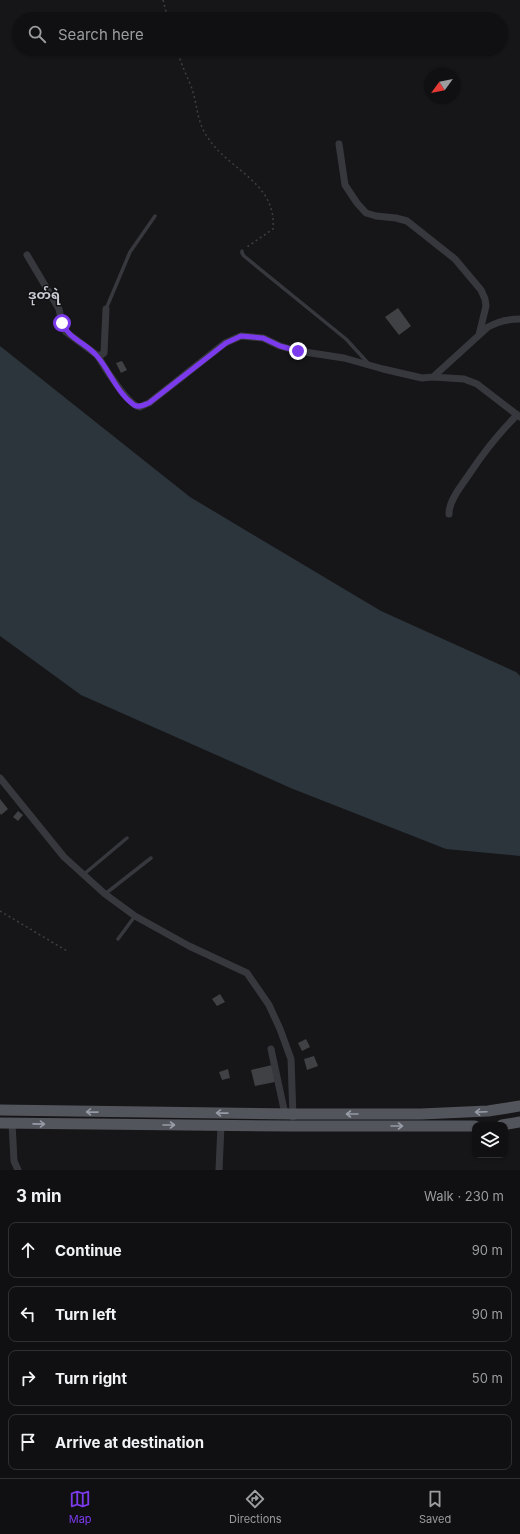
<!DOCTYPE html>
<html lang="en">
<head>
<meta charset="utf-8">
<style>
  body { margin:0; font-family:Inter,"Noto Sans Myanmar",sans-serif; background:#19191b; color:#f1f3f6 }
  .controls { position:absolute; right:12px; bottom:12px; display:grid; overflow:hidden; border-radius:8px; box-shadow:0 1px 3px #0004 }
  .controls button { width:36px; height:36px; display:grid; place-items:center; padding:0; border:0; border-bottom:1px solid #303032; background:#101012; color:#f1f3f6; font:20px sans-serif }
  .compass { position:absolute; left:424px; top:68px; width:36px; height:36px; border-radius:50%; background:#101012; box-shadow:0 1px 3px #0004; rotate:237deg }
  .stop { position:absolute; width:12px; height:12px; margin:-9px; border:3px solid #7c3aed; border-radius:50%; background:#fff }
  .stop.end { background:#7c3aed; border-color:#fff; box-shadow:0 1px 4px #0008 }
  .list { margin:0; padding:0; list-style:none }
  h2 { display:flex; justify-content:space-between; align-items:center; height:52px; margin:0; padding:0 16px; font-size:17px }
  h2 small { font-size:13px; font-weight:400; color:#9c9d9f }
  .list li { display:grid; grid-template-columns:26px 1fr auto; gap:12px; align-items:center; box-sizing:border-box; height:56px; margin:0 8px 8px; padding:0 8px; border:1px solid #303032; border-radius:8px }
  .list b { display:block; font-size:15px; white-space:nowrap }
  .list em { font-size:13px; font-style:normal; color:#9c9d9f }
  .icon { flex:none; width:22px; height:22px; fill:none; stroke:currentColor; stroke-width:2; stroke-linecap:round; stroke-linejoin:round }
  .map { position:relative; flex:none; width:520px; height:1170px; overflow:hidden }
  .search { position:absolute; background:#101012; box-shadow:0 1px 3px #0004; left:12px; right:12px; top:12px; height:44px; display:flex; align-items:center; gap:10px; box-sizing:border-box; padding:0 14px; border-radius:22px; color:#9c9d9f; font-size:15px }
  .sheet { height:308px; background:#101012 }
  nav { display:flex; justify-content:space-around; align-items:center; box-sizing:border-box; height:56px; border-top:1px solid #303032; background:#101012; font-size:11px; color:#9c9d9f }
  nav a { display:grid; justify-items:center; gap:2px }
  nav .on { color:#7c3aed }
  .map>svg:first-child { display:block }
  .water { fill:#2c353c }
  .building { fill:#404145 }
  .lines { fill:none; stroke-linecap:round; stroke-linejoin:round }
  .path { stroke:#3d3f44; stroke-width:1.5; stroke-dasharray:2 3; stroke-linecap:butt }
  .lane { stroke:#37383d; stroke-width:3.5 }
  .street { stroke:#37383d; stroke-width:7 }
  .primary { stroke:#53555c; stroke-width:11 }
  .oneway { stroke:#979ba6 }
  .route { stroke:#7c3aed; stroke-width:5 }
  .labels { text-anchor:middle; stroke-width:3; stroke-linejoin:round; paint-order:stroke }
  .quarter-label { font-size:13px; font-weight:bold; fill:#c9ccd4; stroke:#111113 }
</style>
</head>
<body>
<div class="map">
<svg width="520" height="1170" viewBox="0 0 520 1170">
  <rect width="100%" height="100%" fill="#161618"/>
  <path class="water" d="M0 346 190 497 381 611 516 672 520 676V856L446 849 293 789 81 695 0 636Z"/>
  <path class="building" d="M398 308 411 326 399 335 385 317Z
    M122 361 127 370 121 373 116 363Z
    M0 799 8 809 1 815 0 813Z
    M18 811 23 815 18 821 13 817Z
    M220 994 225 1002 217 1006 212 999Z
    M306 1039 310 1047 302 1051 298 1043Z
    M314 1056 318 1066 307 1070 304 1059Z
    M272 1065 275 1082 255 1086 251 1070Z
    M228 1069 230 1078 222 1080 219 1072Z"/>
  <g class="lines">
    <path class="path" d="M163 0 168 19
      M177 49C180 62 186 74 191 86 198 105 196 121 208 138 230 171 277 183 273 229L247 247
      M0 911 67 951"/>
    <path class="lane" d="M242 251V253L244 256 346 339 368 363
      M106 309 130 252 155 216
      M83 875 127 838
      M105 894 151 858
      M118 939 135 916"/>
    <path class="street" d="M339 144 345 185 357 203 366 213 376 216 396 218 407 221 455 259 481 290 485 299 486 306 479 335
      M27 255 59 309 62 323 66 332 97 355
      M106 309 104 353 101 355H97C103 365 129 407 140 407 142 406 146 404 149 403L225 343 241 336 263 338 280 346 298 351 344 358 383 369 422 378 433 377 464 379 477 384 520 417
      M433 377 488 327C499 321 508 319 520 319
      M449 514C449 500 462 485 470 473 484 452 499 433 517 415
      M0 778 64 857 105 894 135 916 189 946 247 973 269 1005 280 1029 291 1059 293 1117
      M271 1049 285 1114
      M12 1123 14 1161 18 1170
      M219 1170 221 1125"/>
    <path class="primary" d="M0 1110 293 1114H421L488 1111 520 1106
      M0 1123 290 1126H475
      M502 1125 520 1122"/>
  </g>
  <defs><path id="oneway-shaft" d="M-6 0H5M1.5-3L5.5 0L1.5 3" fill="none" stroke-width="1.6" stroke-linecap="round" stroke-linejoin="round"/></defs>
  <g class="oneway">
    <use href="#oneway-shaft" transform="translate(92 1112) rotate(-179)"/>
    <use href="#oneway-shaft" transform="translate(481 1112) rotate(178)"/>
    <use href="#oneway-shaft" transform="translate(222 1113) rotate(-179)"/>
    <use href="#oneway-shaft" transform="translate(352 1114) rotate(180)"/>
    <use href="#oneway-shaft" transform="translate(39 1124) rotate(1)"/>
    <use href="#oneway-shaft" transform="translate(169 1125)"/>
    <use href="#oneway-shaft" transform="translate(397 1126)"/>
  </g>
  <g class="lines">
    <path class="route" d="M62 323C69 339 86 343 97 356 110 371 117 393 134 405 139 408 144 405 149 403L226 343 241 336 263 338 280 346 298 351"/>
  </g>
  <g class="labels">
    <g class="quarter-label">
      <text x="44" y="299">ဒုတ်ရဲ</text>
    </g>
  </g>
</svg>
<div class="controls">
<button><svg class="icon" aria-label="layers" viewBox="0 0 24 24"><path d="M12 4l9 5-9 5-9-5zM3 14l9 5 9-5"/></svg></button>
</div>
<svg class="compass" viewBox="-18 -18 36 36"><path d="M0-13l5 13h-10z" fill="#e53935"/><path d="M0 13l5-13h-10z" fill="#9c9d9f"/></svg>
<div class="stop" style="left:62px;top:323px"></div>
<div class="stop end" style="left:298px;top:351px"></div>
<div class="search"><svg class="icon" aria-label="search" viewBox="0 0 24 24"><circle cx="10" cy="10" r="6"/><path d="M15 15l6 6"/></svg>Search here</div>
</div>
<section class="sheet">
<h2>3 min<small>Walk · 230 m</small></h2>
<ul class="list">
<li><svg class="icon" aria-label="ahead" viewBox="0 0 24 24"><path d="M12 20V5M6 11l6-6 6 6"/></svg><div><b>Continue</b></div><em>90 m</em></li>
<li><svg class="icon" aria-label="left" viewBox="0 0 24 24"><path d="M17 20v-9H6M10 6l-5 5 5 5"/></svg><div><b>Turn left</b></div><em>90 m</em></li>
<li><svg class="icon" aria-label="right" viewBox="0 0 24 24"><path d="M7 20v-9h11M14 6l5 5-5 5"/></svg><div><b>Turn right</b></div><em>50 m</em></li>
<li><svg class="icon" aria-label="arrive" viewBox="0 0 24 24"><path d="M6 21V4h12l-3 4 3 4H6"/></svg><div><b>Arrive at destination</b></div></li>
</ul>
</section>
<nav>
<a class="on"><svg class="icon" aria-label="map" viewBox="0 0 24 24"><path d="M3 6l6-2 6 2 6-2v14l-6 2-6-2-6 2zM9 4v14M15 6v14"/></svg>Map</a>
<a><svg class="icon" aria-label="directions" viewBox="0 0 24 24"><path d="M12 3l9 9-9 9-9-9zM9 14v-3h6M13 9l2 2-2 2"/></svg>Directions</a>
<a><svg class="icon" aria-label="saved" viewBox="0 0 24 24"><path d="M7 4h10v16l-5-4-5 4z"/></svg>Saved</a>
</nav>
</body>
</html>
